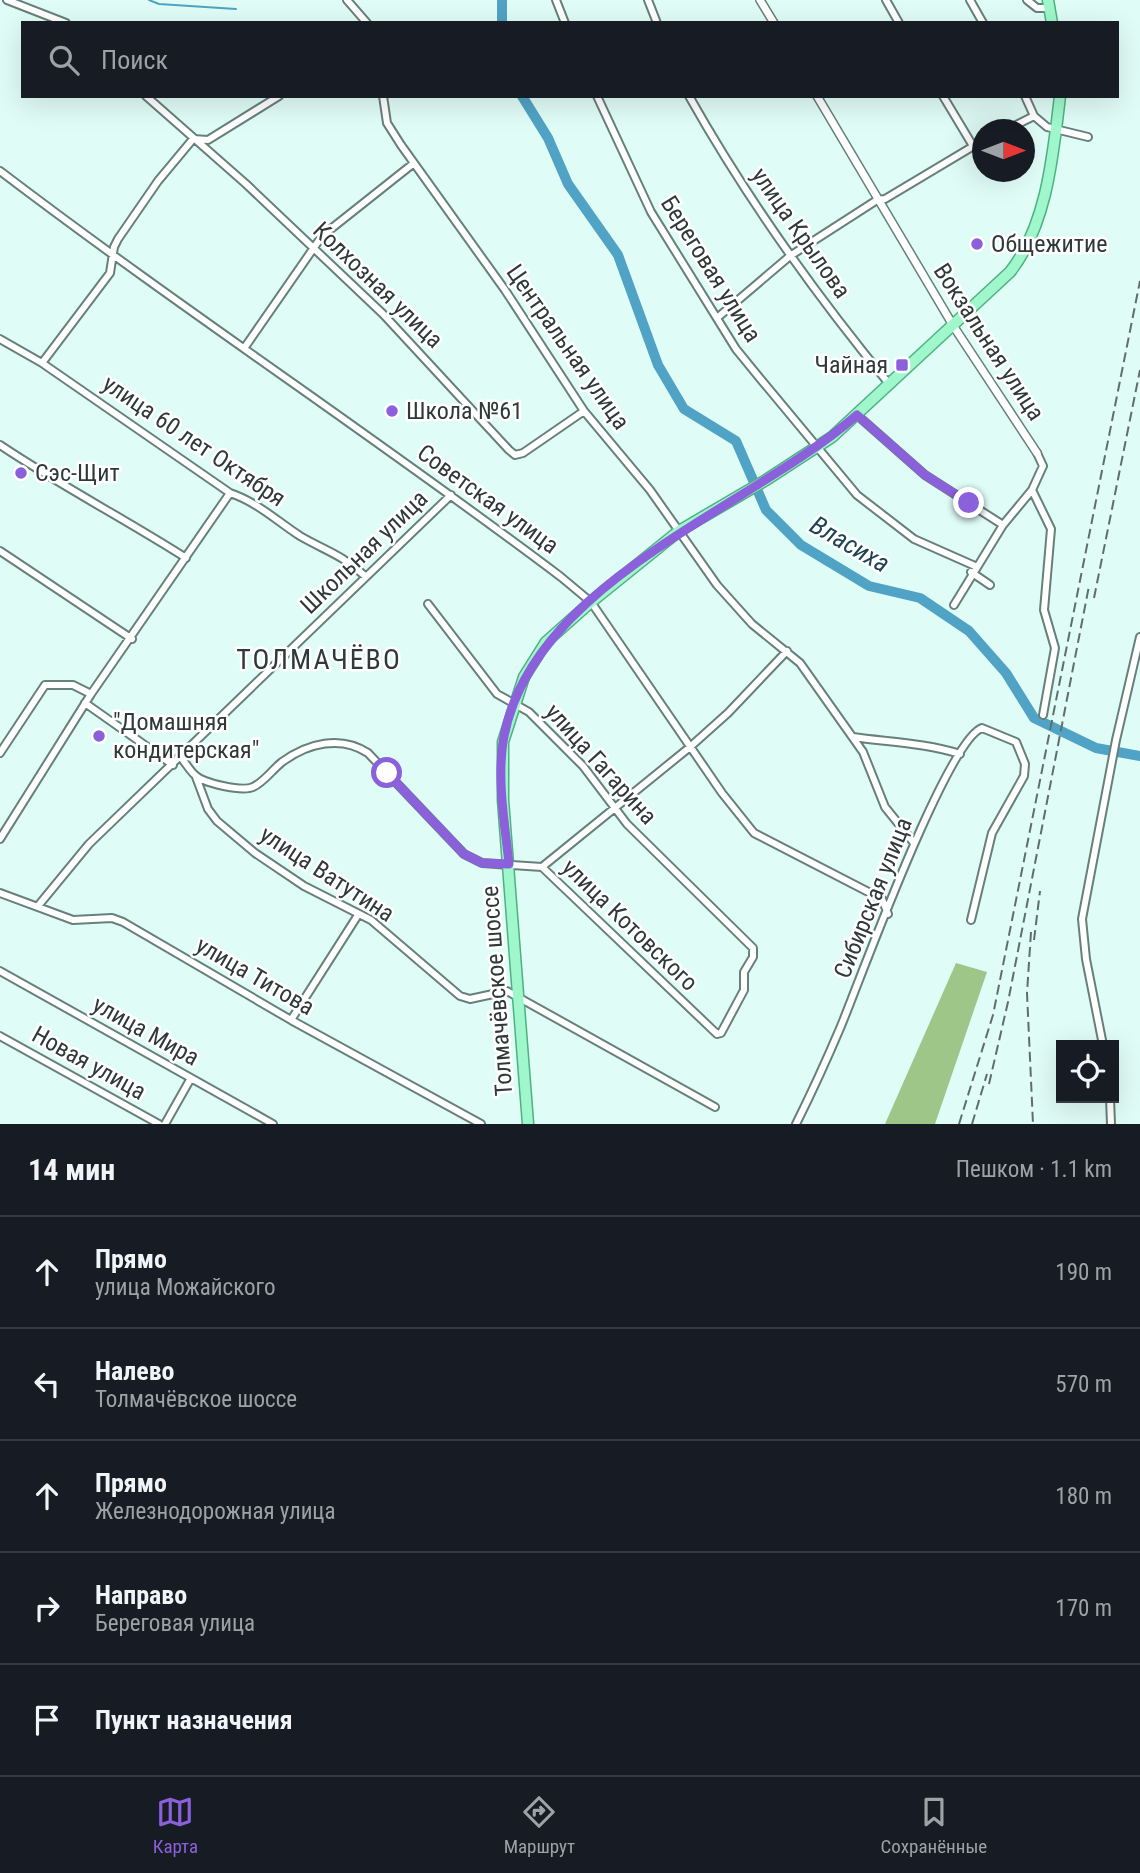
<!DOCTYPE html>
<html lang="ru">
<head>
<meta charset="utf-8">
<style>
  body { margin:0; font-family:"Roboto Condensed",sans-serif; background:#20242c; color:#f1f3f6 }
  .controls { position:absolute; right:21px; bottom:21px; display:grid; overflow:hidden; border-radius:0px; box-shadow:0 7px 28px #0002 }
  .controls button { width:63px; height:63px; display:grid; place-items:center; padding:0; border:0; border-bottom:2px solid #363941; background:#171b24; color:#f1f3f6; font:35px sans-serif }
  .compass { position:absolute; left:972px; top:119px; width:63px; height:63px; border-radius:50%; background:#171b24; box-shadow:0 7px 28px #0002; rotate:90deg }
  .stop { position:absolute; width:21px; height:21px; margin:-16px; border:5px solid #8b61db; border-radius:50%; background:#fff }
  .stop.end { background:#8b61db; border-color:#fff; box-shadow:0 2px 7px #0008 }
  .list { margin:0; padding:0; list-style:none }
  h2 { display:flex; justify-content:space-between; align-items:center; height:91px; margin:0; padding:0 28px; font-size:30px }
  h2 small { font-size:23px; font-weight:400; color:#9ea1a6 }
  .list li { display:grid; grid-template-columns:46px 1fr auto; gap:21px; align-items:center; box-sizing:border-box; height:112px; padding:0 28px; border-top:2px solid #363941 }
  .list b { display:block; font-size:26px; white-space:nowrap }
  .list p { margin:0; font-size:23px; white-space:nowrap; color:#9ea1a6 }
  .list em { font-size:23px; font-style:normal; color:#9ea1a6 }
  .icon { flex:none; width:38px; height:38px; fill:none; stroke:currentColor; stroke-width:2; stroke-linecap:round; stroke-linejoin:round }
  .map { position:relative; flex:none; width:1140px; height:1124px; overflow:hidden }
  .search { position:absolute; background:#171b24; box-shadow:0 7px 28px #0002; left:21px; right:21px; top:21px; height:77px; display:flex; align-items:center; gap:18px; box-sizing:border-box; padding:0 24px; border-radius:0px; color:#9ea1a6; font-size:26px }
  .sheet { height:651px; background:#171b24 }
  nav { display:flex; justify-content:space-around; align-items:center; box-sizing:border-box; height:98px; border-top:2px solid #363941; background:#171b24; font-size:19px; color:#9ea1a6 }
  nav a { display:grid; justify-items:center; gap:4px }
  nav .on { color:#8b61db }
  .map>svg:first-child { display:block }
  .forest { fill:#9ec689 }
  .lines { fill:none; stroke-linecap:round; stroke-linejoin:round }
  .stream { stroke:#50a3c4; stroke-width:2 }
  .river { stroke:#50a3c4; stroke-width:10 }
  .minor-casing { stroke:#67807a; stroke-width:10 }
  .tertiary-casing { stroke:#67807a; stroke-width:10 }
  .primary-casing { stroke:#4eb180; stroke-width:13 }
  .minor { stroke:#fff; stroke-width:6 }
  .tertiary { stroke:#fff; stroke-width:7 }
  .primary { stroke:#9ff7cb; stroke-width:10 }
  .rail { stroke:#5f6e6b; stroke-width:2; stroke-dasharray:10 5; stroke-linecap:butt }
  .route { stroke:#8b61db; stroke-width:9 }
  .poi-dot { fill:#8b61db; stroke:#fff; stroke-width:2.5 }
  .labels { text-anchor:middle; stroke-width:5; stroke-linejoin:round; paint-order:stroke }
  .street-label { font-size:24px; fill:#2f3937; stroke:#fff }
  .poi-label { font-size:24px; fill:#2f3937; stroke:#fff; text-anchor:start }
  .water-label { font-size:26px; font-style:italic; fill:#1e4453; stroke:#fff }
  .quarter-label { font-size:28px; letter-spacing:2px; fill:#2f3937; stroke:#fff }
</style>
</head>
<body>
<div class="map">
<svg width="1140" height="1124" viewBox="0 0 1140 1124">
  <rect width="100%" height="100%" fill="#e0fcf6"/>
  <path class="forest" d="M956 963 987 972 935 1124H885Z"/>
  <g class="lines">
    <path class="stream" d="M149 0 159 4 236 9"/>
    <path class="river" d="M502 0V23
      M522 96 548 138 568 184 618 255 658 365 684 409 736 441 766 510 801 545 869 586 920 598 969 631 1006 673 1034 718 1096 748 1140 756"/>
    <defs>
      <path id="minor" d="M7 0 66 23
        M347 0 367 23
        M556 0 565 23
        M648 0 657 23
        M886 0 899 23
        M970 0 983 23
        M1027 0 1037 8H1048
        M146 96 246 184 383 314 509 450 515 455 523 453 584 411
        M383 96 387 123 401 145 505 290 584 411 650 490 717 585 752 624 800 663 863 752 885 807 914 843
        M597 96 651 212 736 349 763 382 857 495 914 539 975 566
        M689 96C747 199 815 294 890 385
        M943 96 973 146
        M1034 116 1047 127 1088 137
        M1006 130 1034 116 1025 96
        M0 171C184 311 377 438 561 577L591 602 722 793 754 833 882 899 888 914
        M717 318 790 256 877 200 885 199 982 141
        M0 339 42 363 230 493C257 502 277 521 300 536 326 551 341 554 365 576
        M245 347 322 236 414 163
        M42 363 110 273 114 247 118 239 158 181 193 139 208 140 279 96
        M857 415 925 475 1003 525
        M0 445C61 486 125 519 186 558
        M1032 490 1051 529 1044 610 1055 648 1043 715
        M0 551 132 639
        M971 572 990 585
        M954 605 1003 525 1032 490 1043 466 1037 453
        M85 703 173 765
        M853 737C888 742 926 743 960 754
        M0 753 45 685H73L91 694
        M181 758C186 763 190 771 195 775 203 783 242 792 253 787 264 782 272 770 282 762 308 743 341 735 368 753L464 854 482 863 542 867 717 1034 721 1033 744 990V972L753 957V948L627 824 583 766 529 712 497 694 428 604
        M196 777 208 809 217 821 255 853 304 886 371 920 460 996 470 999 507 991 715 1107
        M0 839 91 694 230 493
        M542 867 690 747 728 713 787 651
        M0 893 73 920 112 918 123 922 291 1020 481 1124
        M38 906 89 844 451 495
        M0 971 273 1124
        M291 1020 358 915
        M0 1036 159 1124
        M1103 1045 1086 959 1082 919 1116 740 1140 637
        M1110 1098 1111 1124
        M165 1124 191 1078
        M796 1124C812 1092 827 1059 841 1026 860 980 947 740 982 728L1016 742 1025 764 1024 776 992 833 971 920"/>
      <path id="tertiary" d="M760 0 774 23
        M817 96 954 327 1037 453"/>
      <path id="primary" d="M1048 0 1052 23
        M528 1124 503 800V742L524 677 546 642 591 602 679 531 766 480 832 437 1010 272C1047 225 1053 155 1060 96"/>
    </defs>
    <use href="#minor" class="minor-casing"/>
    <use href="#tertiary" class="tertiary-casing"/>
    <use href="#primary" class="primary-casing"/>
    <use href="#minor" class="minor"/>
    <use href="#tertiary" class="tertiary"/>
    <use href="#primary" class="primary"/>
    <path class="rail" d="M1094 598 1140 370
      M1031 932 1027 993 1033 1124
      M1034 940 1040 891
      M989 1084 1008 1002 1089 586
      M959 1124 993 1015 1140 281
      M972 1124 987 1074"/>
  </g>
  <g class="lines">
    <path class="route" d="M387 773 464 854 482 863 509 864C505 825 497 782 503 742 528 583 748 510 857 415L925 475 969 503"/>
  </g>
  <g class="poi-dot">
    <circle cx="977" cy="244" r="7"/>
    <rect x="895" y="358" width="14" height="14" rx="3.5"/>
    <circle cx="392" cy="411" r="7"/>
    <circle cx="21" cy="473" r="7"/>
    <circle cx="99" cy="736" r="7"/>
  </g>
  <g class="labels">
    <g class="street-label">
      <text transform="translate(801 233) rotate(55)" y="8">улица Крылова</text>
      <text transform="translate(711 269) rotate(58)" y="8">Береговая улица</text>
      <text transform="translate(378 285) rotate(44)" y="8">Колхозная улица</text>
      <text transform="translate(989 342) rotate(57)" y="8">Вокзальная улица</text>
      <text transform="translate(568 347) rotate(55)" y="8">Центральная улица</text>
      <text transform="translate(194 441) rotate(34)" y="8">улица 60 лет Октября</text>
      <text transform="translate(488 499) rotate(36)" y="8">Советская улица</text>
      <text transform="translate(364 552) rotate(-44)" y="8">Школьная улица</text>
      <text transform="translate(601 764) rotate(48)" y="8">улица Гагарина</text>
      <text transform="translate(327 874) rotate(33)" y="8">улица Ватутина</text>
      <text transform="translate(873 898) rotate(-68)" y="8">Сибирская улица</text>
      <text transform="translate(630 925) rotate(44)" y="8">улица Котовского</text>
      <text transform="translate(255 976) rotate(30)" y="8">улица Титова</text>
      <text transform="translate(497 991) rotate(-94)" y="8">Толмачёвское шоссе</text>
      <text transform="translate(146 1031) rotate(29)" y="8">улица Мира</text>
      <text transform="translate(89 1063) rotate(29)" y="8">Новая улица</text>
    </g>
    <g class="poi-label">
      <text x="991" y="252">Общежитие</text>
      <text x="888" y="373" text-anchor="end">Чайная</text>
      <text x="406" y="419">Школа №61</text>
      <text x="35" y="481">Сэс-Щит</text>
      <text x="113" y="730">"Домашняя<tspan x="113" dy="28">кондитерская"</tspan></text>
    </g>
    <g class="water-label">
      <text transform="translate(850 544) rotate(30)" y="9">Власиха</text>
    </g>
    <g class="quarter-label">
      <text x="319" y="669">ТОЛМАЧЁВО</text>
    </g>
  </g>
</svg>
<div class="controls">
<button><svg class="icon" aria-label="locate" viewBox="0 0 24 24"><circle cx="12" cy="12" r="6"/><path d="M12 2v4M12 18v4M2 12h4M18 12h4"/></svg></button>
</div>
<svg class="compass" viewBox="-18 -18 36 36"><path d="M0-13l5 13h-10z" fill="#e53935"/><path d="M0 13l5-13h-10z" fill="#9ea1a6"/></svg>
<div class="stop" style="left:387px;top:773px"></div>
<div class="stop end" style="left:969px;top:503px"></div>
<div class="search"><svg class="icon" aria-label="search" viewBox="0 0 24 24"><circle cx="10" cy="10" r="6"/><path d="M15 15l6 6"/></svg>Поиск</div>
</div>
<section class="sheet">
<h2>14 мин<small>Пешком · 1.1 km</small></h2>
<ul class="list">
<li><svg class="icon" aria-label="ahead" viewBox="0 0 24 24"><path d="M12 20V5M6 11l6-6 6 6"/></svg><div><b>Прямо</b><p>улица Можайского</p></div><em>190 m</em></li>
<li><svg class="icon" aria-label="left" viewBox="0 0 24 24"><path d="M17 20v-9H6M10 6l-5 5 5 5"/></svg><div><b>Налево</b><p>Толмачёвское шоссе</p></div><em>570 m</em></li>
<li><svg class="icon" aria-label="ahead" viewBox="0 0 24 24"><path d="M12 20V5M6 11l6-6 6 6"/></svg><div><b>Прямо</b><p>Железнодорожная улица</p></div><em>180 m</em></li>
<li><svg class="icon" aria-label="right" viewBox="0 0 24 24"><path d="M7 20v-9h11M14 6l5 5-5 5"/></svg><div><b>Направо</b><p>Береговая улица</p></div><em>170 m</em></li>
<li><svg class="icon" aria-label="arrive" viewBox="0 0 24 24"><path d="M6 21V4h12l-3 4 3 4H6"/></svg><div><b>Пункт назначения</b></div></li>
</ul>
</section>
<nav>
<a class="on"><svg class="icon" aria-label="map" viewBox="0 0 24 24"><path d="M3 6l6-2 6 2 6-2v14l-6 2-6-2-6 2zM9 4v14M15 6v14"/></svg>Карта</a>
<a><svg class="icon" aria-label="directions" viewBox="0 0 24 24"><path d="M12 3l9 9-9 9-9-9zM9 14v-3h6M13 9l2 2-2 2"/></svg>Маршрут</a>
<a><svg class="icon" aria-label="saved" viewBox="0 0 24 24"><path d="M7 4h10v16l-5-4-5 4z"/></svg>Сохранённые</a>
</nav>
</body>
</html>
